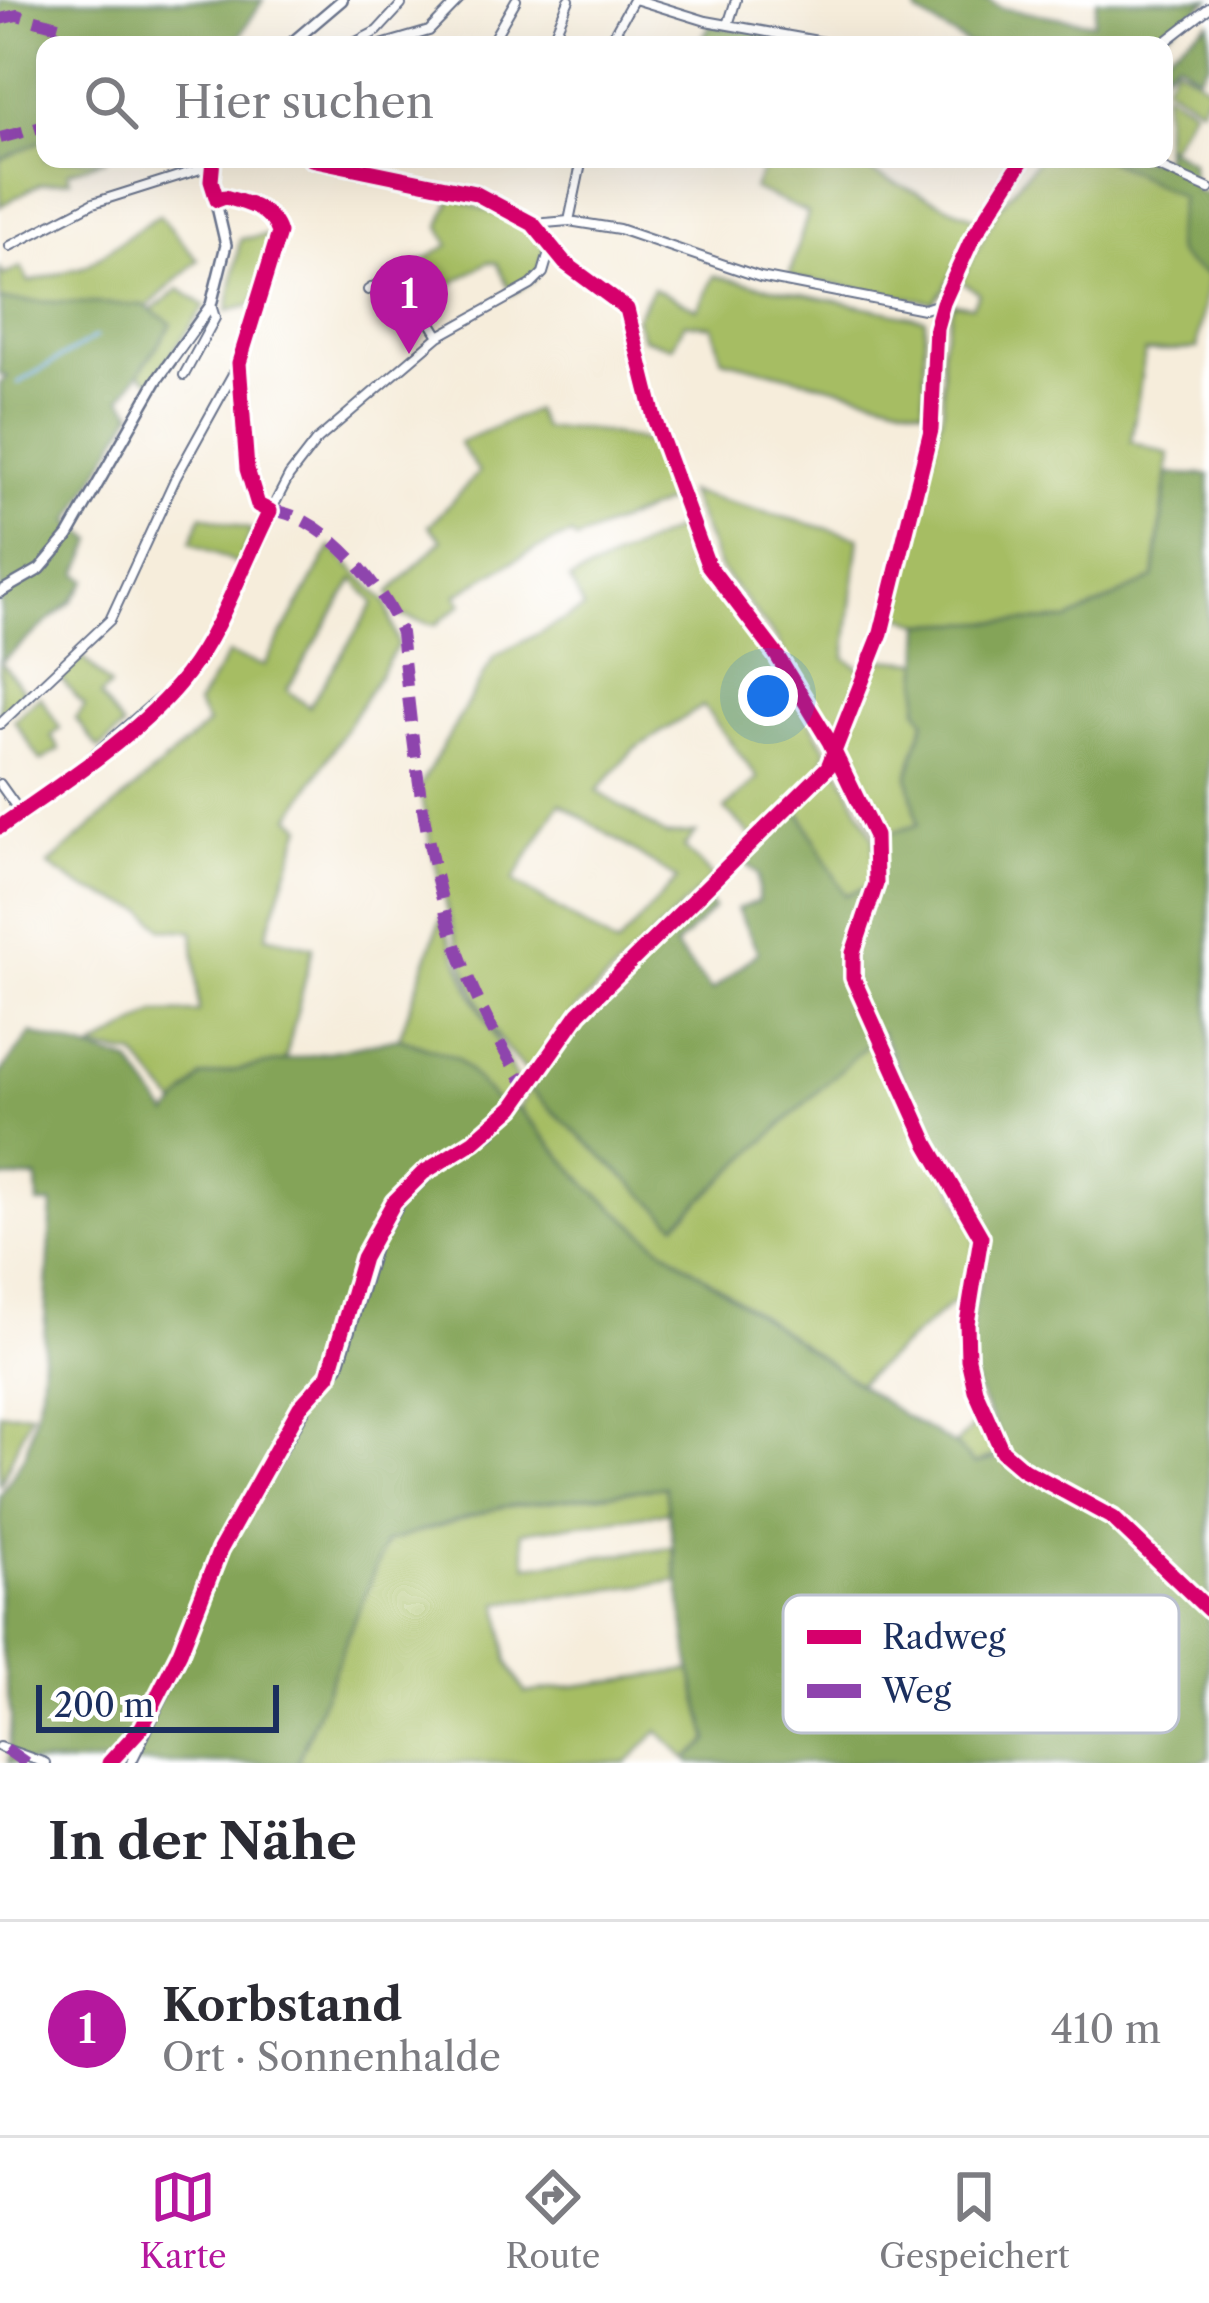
<!DOCTYPE html>
<html lang="de">
<head>
<meta charset="utf-8">
<style>
  body { margin:0; font-family:"Libre Caslon Text",serif; background:#f2f2f3; color:#2b2b33 }
  .scale { position:absolute; left:36px; bottom:30px; width:243px; box-sizing:border-box; padding-left:12px; border:6px solid #1b2f5e; border-top:0; font-size:33px; line-height:42px; white-space:nowrap; color:#1b2f5e; -webkit-text-stroke:9px #fff; paint-order:stroke }
  .you { position:absolute; left:768px; top:696px; width:42px; height:42px; margin:-30px; border:9px solid #fff; border-radius:50%; background:#1a73e8; box-shadow:0 0 0 18px #1a73e833 }
  .badge { display:grid; place-items:center; width:78px; height:78px; border-radius:50%; background:#b5179e; color:#fff; font-size:39px; font-weight:700 }
  .pin { position:absolute; translate:-50% -99px; filter:drop-shadow(0 3px 6px #0008) }
  .pin::after { content:''; position:absolute; top:63px; width:42px; height:36px; background:inherit; clip-path:polygon(0 0,100% 0,50% 100%) }
  .list { margin:0; padding:0; list-style:none }
  h2 { display:flex; justify-content:space-between; align-items:center; height:156px; margin:0; padding:0 48px; font-size:51px }
  h2 small { font-size:39px; font-weight:400; color:#7c7c81 }
  .list li { display:grid; grid-template-columns:78px 1fr auto; gap:36px; align-items:center; box-sizing:border-box; height:216px; padding:0 48px; border-top:3px solid #e1e1e2 }
  .list b { display:block; font-size:45px; white-space:nowrap }
  .list p { margin:0; font-size:39px; white-space:nowrap; color:#7c7c81 }
  .list em { font-size:39px; font-style:normal; color:#7c7c81 }
  .icon { flex:none; width:66px; height:66px; fill:none; stroke:currentColor; stroke-width:2; stroke-linecap:round; stroke-linejoin:round }
  .map { position:relative; flex:none; width:1209px; height:1763px; overflow:hidden }
  .search { position:absolute; background:#fff; box-shadow:0 12px 48px #0002; left:36px; right:36px; top:36px; height:132px; display:flex; align-items:center; gap:30px; box-sizing:border-box; padding:0 42px; border-radius:24px; color:#7c7c81; font-size:45px }
  .sheet { height:372px; background:#fff }
  nav { display:flex; justify-content:space-around; align-items:center; box-sizing:border-box; height:168px; border-top:3px solid #e1e1e2; background:#fff; font-size:33px; color:#7c7c81 }
  nav a { display:grid; justify-items:center; gap:6px }
  nav .on { color:#b5179e }
  .map>svg:first-child { display:block }
  .green { fill:#a6bd63; stroke:#607660; stroke-width:3; fill-rule:evenodd }
  .forest { fill:#84a459; stroke:#506a5c; stroke-width:3 }
  .lines { fill:none; stroke-linecap:round; stroke-linejoin:round }
  .stream { stroke:#85bcf5; stroke-width:3 }
  .minor-casing { stroke:#68728a; stroke-width:12 }
  .tertiary-casing { stroke:#68728a; stroke-width:14 }
  .minor { stroke:#fff; stroke-width:8 }
  .tertiary { stroke:#fff; stroke-width:9 }
  .quiet { stroke:#8e44ad; stroke-width:12; stroke-dasharray:24 12; stroke-linecap:butt }
  .cycleway-casing { stroke:#fff; stroke-width:22 }
  .cycleway { stroke:#d6006c; stroke-width:15 }
  .key { fill:#fff; stroke:#bbc1cf; stroke-width:3 }
  .key-label { font-size:33px; fill:#1b2f5e }
</style>
</head>
<body>
<div class="map">
<svg width="1209" height="1763" viewBox="0 0 1209 1763">
  <rect width="100%" height="100%" fill="#fff"/>
  <filter id="ink" filterUnits="userSpaceOnUse"><feTurbulence type="fractalNoise" baseFrequency=".00833" numOctaves="2"/><feDisplacementMap in="SourceGraphic" scale="24" xChannelSelector="R" yChannelSelector="G"/><feConvolveMatrix kernelMatrix="1 2 1 2 8 2 1 2 1" color-interpolation-filters="sRGB"/></filter>
  <filter id="wash" filterUnits="userSpaceOnUse"><feTurbulence type="fractalNoise" baseFrequency=".004" numOctaves="4" result="noise"/><feDisplacementMap in="SourceGraphic" scale="48" xChannelSelector="R" yChannelSelector="G"/><feGaussianBlur stdDeviation="2.7" result="paint"/><feColorMatrix in="noise" values="0 0 0 0 0 0 0 0 0 0 0 0 0 0 0 0 0 1.4 0 .05"/><feComposite in="paint" operator="in"/></filter>
  <g filter="url(#wash)">
    <rect width="100%" height="100%" fill="#f6eddb"/>
    <path class="green" d="M1175 65 1209 86 1201 107 1164 85Z
      M1164 91 1193 108 1170 147 1164 144Z
      M45 139V159H107L68 172 70 180 40 184 0 206V160Z
      M767 159H841L975 218 945 288 933 302 789 277 808 213 754 189Z
      M1038 159H1106L1181 197C1175 241 1162 256 1209 275L1197 349 1145 352 1131 442 1169 454 1154 578 1068 620 922 624 893 613 943 408 942 348 953 303 972 306 979 293 961 281 997 210Z
      M452 197 521 223 546 248 534 280 512 294 497 263 488 262 421 302 404 272 449 245 440 226Z
      M159 215 198 260 147 307 0 300V269L4 275 21 267 29 282 86 266Z
      M267 235 272 247 253 305 227 311 240 239Z
      M714 276 925 319 924 409 722 359 712 326 685 323 672 347 643 338 636 318 653 288 698 309Z
      M179 289 205 306 151 382 139 373 171 325 152 310Z
      M534 410 543 428 588 429 656 443 677 498 576 540 572 535C531 548 493 573 456 595L462 604 435 625 401 616 389 593 442 540 429 526 479 472 459 443Z
      M688 492 859 537 845 658 864 671 836 731 832 733 792 674 778 641 720 569Z
      M202 515 252 530 239 564 191 542Z
      M685 525 696 556 752 623 827 750 822 767 794 802 754 839 725 809 758 778 703 706 633 750 597 791 666 835 696 833 684 847 713 877 575 1010 528 1072C463 1017 437 868 419 788L494 657 584 609 570 580ZM560 803 677 879 617 946 513 881Z
      M331 547 386 602 398 645 291 817 302 826 266 936 313 947 285 1061 201 1077 177 1106 135 1055 93 1049 155 1013 199 1012 193 931 163 929 145 911 81 887 48 865 208 724 197 705 228 654 264 666ZM354 579 374 603 309 707 287 690Z
      M83 657 110 686 100 696 123 728 99 749 75 718 85 706 60 678Z
      M879 659 920 662 918 708 925 720 908 775 918 825 878 836 840 748Z
      M0 661 27 695 0 718Z
      M40 696 60 728 51 737 60 749 41 761 14 720Z
      M839 769 874 839 873 885 845 896 798 809 830 771Z
      M441 918 471 992 519 1084 505 1110 457 1058 399 1038Z
      M877 1035 977 1234 970 1288 858 1384 657 1244 590 1188 519 1108 529 1089 677 1223Z
      M31 1412 0 1486V1413Z
      M983 1416 1002 1452 975 1464 955 1445Z
      M666 1487 668 1512 521 1532 527 1566 673 1547 677 1581 499 1603 508 1662 525 1693 691 1670 709 1741 687 1759 658 1731 627 1763H297L386 1542 501 1507Z"/>
    <path class="forest" d="M0 0H263L234 45H45V139L0 160Z
      M917 0H988L1001 8 1094 23 1097 0H1209L1150 45H969L917 13Z
      M1209 22V61L1198 76 1176 60 1164 73V55Z
      M710 25 788 37 786 45H698Z
      M1164 146 1191 161 1195 190 1209 195V275C1162 256 1175 241 1181 197L1106 159H1164Z
      M0 300 144 305 172 324 122 398 133 412 70 522 94 540 78 574 87 580 72 601 1 662 0 384 7 376 0 375Z
      M1168 474 1209 475V1758L1199 1763H691L687 1759 709 1741 691 1670 665 1487 501 1507 386 1542 297 1763H8L11 1718 0 1634V1496L26 1452 41 1389 52 1204H38L37 1178H0V1074L31 1033 130 1062 168 1115 201 1077 399 1038 457 1058 504 1110 518 1108 590 1188 657 1244 903 1415 955 1445 974 1464 998 1458 1005 1447 977 1390 972 1357 971 1321 986 1247 979 1218 932 1143 881 1032 676 1224 529 1089 583 1014 699 904 707 900 714 908 675 947 712 991 758 952 737 909 758 901V875L741 858 798 809 845 895 873 885 881 875 878 836 918 825 908 775 925 720 918 709 922 624 1068 620 1154 578Z"/>
    <g class="lines">
      <path class="stream" d="M18 383 96 337"/>
    </g>
  </g>
  <g filter="url(#ink)">
    <g class="lines">
      <defs>
        <path id="minor" d="M638 0 706 21 840 45
          M728 25 736 0
          M350 45 377 31 401 5
          M381 45 429 31 459 0
          M490 45 516 0
          M550 45 569 0
          M608 45 633 0
          M1161 45 1209 8
          M311 159 373 175 447 183 533 224 569 221 619 229 760 277 924 309 943 303
          M1141 159 1209 189
          M217 200 225 197C247 203 272 209 279 233L239 363 247 469 258 505 270 511
          M569 221 582 159
          M533 224 565 263 627 309 655 421 708 565 758 625 865 809 878 871 873 905 853 953V978L928 1145 981 1237 967 1323 968 1359 975 1390 1002 1451 1023 1469 1113 1518 1209 1610
          M10 246 93 203 210 166
          M368 290 389 277 405 281 439 336
          M184 375 215 318 211 305
          M0 724 110 620 176 477 239 363
          M0 784 20 812
          M0 827 41 800 187 674 289 476 316 441 439 336 531 285 543 273 551 246
          M0 1747 45 1763
          M131 1763 181 1661 224 1550 310 1402 339 1367 377 1242 402 1201 434 1170 491 1134 579 1013 828 767 881 633 931 430 936 328 943 303 971 241 1023 159"/>
        <path id="tertiary" d="M289 45 342 0
          M0 592 40 569 68 536 157 380 211 305 226 245 211 181 213 159"/>
      </defs>
      <use href="#minor" class="minor-casing"/>
      <use href="#tertiary" class="tertiary-casing"/>
      <use href="#minor" class="minor"/>
      <use href="#tertiary" class="tertiary"/>
      <path class="quiet" d="M0 19 17 15 65 28 50 45
        M0 138 45 126
        M270 511C320 511 386 589 401 633 420 800 429 941 526 1086
        M6 1749 26 1763"/>
      <defs>
        <path id="cycleway" d="M311 159 475 193 533 224 565 263 627 309 655 421 708 565 776 654 829 741 875 836 876 884 853 953V978L928 1145 981 1237 967 1323 968 1359 975 1390 1002 1451 1023 1469 1113 1518 1209 1610
          M0 827C59 785 142 733 186 675 222 628 243 564 270 511L258 505 247 469 239 363 279 233C272 209 247 203 225 197L217 200 211 181 213 159
          M109 1763 142 1727 180 1652 220 1550 300 1407 329 1375 363 1258 394 1202 423 1173 474 1141 513 1107 579 1013 828 767 881 633 931 430 936 328 943 303 971 241 1023 159"/>
      </defs>
      <use href="#cycleway" class="cycleway-casing"/>
      <use href="#cycleway" class="cycleway"/>
    </g>
  </g>
  <rect x="783" y="1595" width="396" height="138" rx="18" class="key"/>
  <rect x="807" y="1630" width="54" height="14" fill="#d6006c"/>
  <rect x="807" y="1684" width="54" height="14" fill="#8e44ad"/>
  <g class="key-label">
    <text x="882" y="1649">Radweg</text>
    <text x="882" y="1703">Weg</text>
  </g>
</svg>
<div class="scale">200 m</div>
<div class="you"></div>
<div class="pin badge" style="left:409px;top:354px">1</div>
<div class="search"><svg class="icon" aria-label="search" viewBox="0 0 24 24"><circle cx="10" cy="10" r="6"/><path d="M15 15l6 6"/></svg>Hier suchen</div>
</div>
<section class="sheet">
<h2>In der Nähe<small></small></h2>
<ul class="list">
<li><span class="badge">1</span><div><b>Korbstand</b><p>Ort · Sonnenhalde</p></div><em>410 m</em></li>
</ul>
</section>
<nav>
<a class="on"><svg class="icon" aria-label="map" viewBox="0 0 24 24"><path d="M3 6l6-2 6 2 6-2v14l-6 2-6-2-6 2zM9 4v14M15 6v14"/></svg>Karte</a>
<a><svg class="icon" aria-label="directions" viewBox="0 0 24 24"><path d="M12 3l9 9-9 9-9-9zM9 14v-3h6M13 9l2 2-2 2"/></svg>Route</a>
<a><svg class="icon" aria-label="saved" viewBox="0 0 24 24"><path d="M7 4h10v16l-5-4-5 4z"/></svg>Gespeichert</a>
</nav>
</body>
</html>
